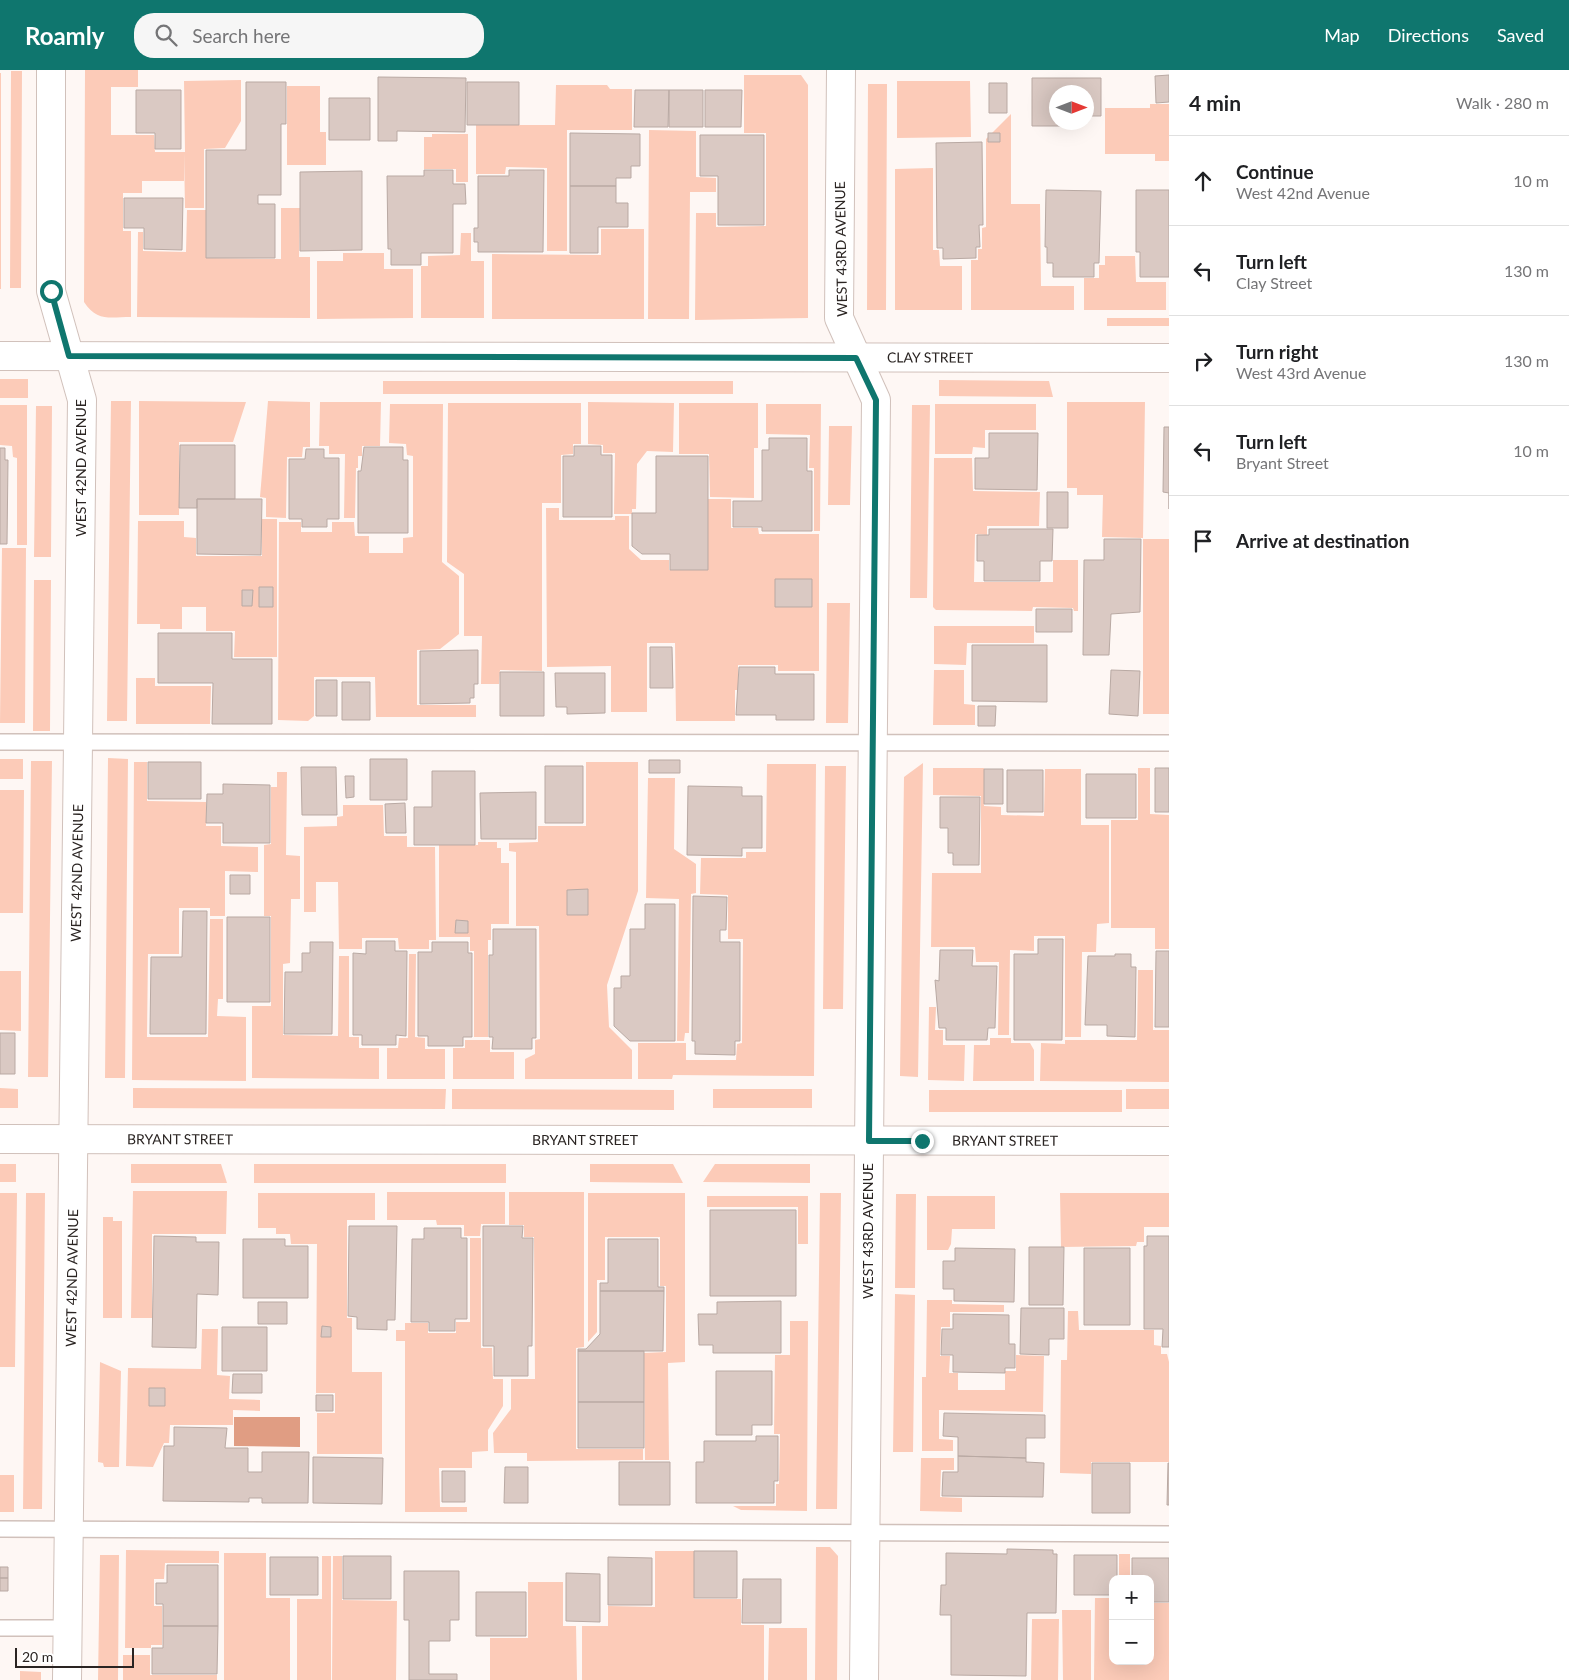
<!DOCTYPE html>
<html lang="en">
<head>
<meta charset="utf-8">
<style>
  body { margin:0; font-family:Lato,sans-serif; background:#f6f6f6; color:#202124 }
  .controls { position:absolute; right:15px; bottom:15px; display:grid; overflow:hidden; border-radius:10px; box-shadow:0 5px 20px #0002 }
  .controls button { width:45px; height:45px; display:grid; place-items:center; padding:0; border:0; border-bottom:1px solid #e0e0e0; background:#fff; color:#202124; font:25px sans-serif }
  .compass { position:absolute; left:1049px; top:15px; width:45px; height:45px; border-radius:50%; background:#fff; box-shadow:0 5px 20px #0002; rotate:90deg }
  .scale { position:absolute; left:15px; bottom:12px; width:119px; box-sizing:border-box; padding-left:5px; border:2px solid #2a2422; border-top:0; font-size:14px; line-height:18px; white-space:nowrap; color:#2a2422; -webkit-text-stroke:4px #fff; paint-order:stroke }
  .stop { position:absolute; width:15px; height:15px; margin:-11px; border:4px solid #0f766e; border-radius:50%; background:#fff }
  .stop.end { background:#0f766e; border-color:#fff; box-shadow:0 1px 5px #0008 }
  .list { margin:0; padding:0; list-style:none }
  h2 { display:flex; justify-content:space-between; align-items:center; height:65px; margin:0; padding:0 20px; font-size:21px }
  h2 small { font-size:16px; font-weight:400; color:#757577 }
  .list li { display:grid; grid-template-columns:32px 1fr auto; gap:15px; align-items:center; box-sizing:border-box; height:90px; padding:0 20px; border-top:1px solid #e0e0e0 }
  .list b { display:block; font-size:19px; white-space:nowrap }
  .list p { margin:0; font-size:16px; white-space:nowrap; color:#757577 }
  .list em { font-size:16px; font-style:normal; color:#757577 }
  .icon { flex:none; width:28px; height:28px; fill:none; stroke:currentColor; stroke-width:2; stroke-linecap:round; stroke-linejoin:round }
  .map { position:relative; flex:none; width:1169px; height:1610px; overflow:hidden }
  header { display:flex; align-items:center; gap:30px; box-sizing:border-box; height:70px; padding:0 25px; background:#0f766e; color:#fff }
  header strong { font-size:24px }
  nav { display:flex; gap:28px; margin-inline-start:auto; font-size:18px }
  .search { width:350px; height:45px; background:#f6f6f6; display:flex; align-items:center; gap:12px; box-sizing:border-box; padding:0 18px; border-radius:20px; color:#757577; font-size:19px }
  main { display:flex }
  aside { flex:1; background:#fff }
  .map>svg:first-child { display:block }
  .green { fill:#fccbb8 }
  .water { fill:#e09d83 }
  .building { fill:#dac9c3; stroke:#b9a9a3 }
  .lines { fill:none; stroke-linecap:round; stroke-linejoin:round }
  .service-casing { stroke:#d1c1bb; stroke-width:18 }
  .minor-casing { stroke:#d1c1bb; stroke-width:30 }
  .service { stroke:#fff; stroke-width:15 }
  .minor { stroke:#fff; stroke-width:28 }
  .route { stroke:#0f766e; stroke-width:6 }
  .labels { text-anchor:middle; stroke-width:4; stroke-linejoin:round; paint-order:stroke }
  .street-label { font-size:14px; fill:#2a2422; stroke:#fff }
</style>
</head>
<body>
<header>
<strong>Roamly</strong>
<div class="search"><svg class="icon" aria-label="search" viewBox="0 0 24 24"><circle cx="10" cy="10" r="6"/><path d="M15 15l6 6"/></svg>Search here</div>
<nav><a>Map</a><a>Directions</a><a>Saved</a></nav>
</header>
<main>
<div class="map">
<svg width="1169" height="1610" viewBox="0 0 1169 1610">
  <rect width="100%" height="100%" fill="#fef7f4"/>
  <path class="green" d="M85 0H138V17H111V65H154L155 82H185L184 11 241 10V51L225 78 204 79V138H185L184 83V111H142V123H123V161H131V247C110 247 97 252 84 232Z
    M11 1H22L21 218H10Z
    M0 3H1V219H0Z
    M744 5H801L808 15V248L695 250 696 143H716V157L766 156V63H744Z
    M897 11H970L971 67 897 68Z
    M868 14H887L886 240H867Z
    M556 15H607L610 19H632V60H567V181H547V98L506 97 505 104H476V55H555Z
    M287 16H320V62H326V95H287Z
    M1150 34H1169V91H1155V84H1105V38H1150Z
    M1011 44V134H1040L1041 216H1074V240H971V190H978V179H982V158L986 157V69Z
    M649 60 696 61V107L716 108V122H690L689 249H648Z
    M432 64H468V112H456V99H424V67H432Z
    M933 98V180H939L940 196H962V240H895V99Z
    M281 138H300L299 187H310V248L137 247 138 162H143V181L186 182 187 140H206V188L281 189Z
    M601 159H644V249H492V184L601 185Z
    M461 163H471V191H484V248H421V196H428V186L460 185Z
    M343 183H384V199H413V248L317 249V191H343Z
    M1105 186H1135L1136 212H1166V240H1084V208H1099V195H1105Z
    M1107 248H1169V256H1107Z
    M0 309H28V328H0Z
    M939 310 1049 311 1053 327 939 326Z
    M383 311H733V324H383Z
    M111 331H131L127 651H107Z
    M139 331 246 332 233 372H179V445H139Z
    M268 331 310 332V377H303L302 387H287L286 448 266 447V428L260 427Z
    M320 332H381L380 376H362V386H358V398H356L355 448H344L345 384H329V376H319Z
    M588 332 674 333 673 382 647 381 637 394 636 439H632V444H614L615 383H603V375L588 374Z
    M1067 332H1145L1143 468 1102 467 1103 425H1077V418H1067Z
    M448 333H581V374H573V384L561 385V433H542V601L500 600 499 614H481L482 566H464V504L447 492Z
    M679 333H758V378H754V428L710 427 709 384H679Z
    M390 334H443L442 492 459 506V564L440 579 417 580V635H476V647H376L375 607H314V646L308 651 278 650 279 452H301V462H332V452H354L355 466H369V483H403V468L413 467V386L407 385 406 374 389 373Z
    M766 334H821L820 461H814V398H809L810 365 766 364Z
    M935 334H1036V360H985V378L973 377 972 384H935Z
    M0 335H27V475H17V388L13 387 12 376 0 375Z
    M912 335H930L927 528H910Z
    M36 336H52L51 487H34Z
    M829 356H852L850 435H828Z
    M934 388H972L973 421 1040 422 1039 456H987V465L975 464 974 512H1053V490H1078V541H1074L1073 538 1033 537 1032 541 936 540 933 537Z
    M708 429H731V458H758L759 464H819V601H778V595H738V620H735V651H676L675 573H647V642H611V596L547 597 546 438H559V450H615V446H629V479L641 490H669V500H708Z
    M262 449H277V587H234L235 561H206V537H182V559H160V554H137L138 451H184V467L196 468V486H262Z
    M1143 469H1169V644H1143Z
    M2 478H26L25 653H0Z
    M34 510H51L50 661H33Z
    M827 533H850L848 653H826Z
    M934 556H1034V573H967L966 595 934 594Z
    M934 600H964V634L975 635V655H933Z
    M136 608H155V616H211L210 654H136Z
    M108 688 128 689 125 1008H105Z
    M0 689H23V709H0Z
    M31 691H52L48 1007H28Z
    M134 692H147V731L206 732V756H221V776L258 777V802L225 801V846H210V838H179V884H148L147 967H208L210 849H223V929H218L217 946 246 947V1011L132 1010Z
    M586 692H638V821L607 915 609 957 632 980V1009H525V989L535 984V970L540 969 539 856H516V782L509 781V773L538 772V756H586Z
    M923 693 918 1007 900 1006 904 707Z
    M767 694H816L814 1006 673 1005 672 1009H638V973H686V990H736L737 974 742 973 743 869H728V825L700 824 701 788H746V782H766Z
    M825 696H846L843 939H823Z
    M933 698H984V736L1001 737V745L1044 746 1045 699H1081V755H1109V853L1097 854 1096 882H1082L1081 967H1065V866H1034V881L1010 880 1009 965H998L999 892H976L975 877H931L932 803H981V726L933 725Z
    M1138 698H1150V744L1169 745V879H1155V858H1111V750H1138Z
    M277 702H287L286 785 300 786V829H291L290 893 283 894V965L338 966 339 886H349V967H359V978H379V1009L252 1008V936H271V846H264V775L271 774V717H277Z
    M648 708H675L674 779 696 794V823L691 824 689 963H685L684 971H677L679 829 646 828Z
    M0 720H24L23 843H0Z
    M343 735H383L384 766H407V777H435L436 870H429V879H399L398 868H362V879H339L338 812H316V842H304V757L337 756V747L343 746Z
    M478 772H497V778H501V793H509V854H491V870H488V967H474V881H470V867H439V775H478Z
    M409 884H416L415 967 425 968V979H445V1009H387V978H398L399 968H408Z
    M1138 900H1153V960H1169V1012L1040 1011 1041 973 1065 974V970H1137Z
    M0 901H21V961L0 960Z
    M929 937H936L935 960H943V975H965L964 1011 928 1010Z
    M990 968H1011V973H1030L1034 980V1011H973L974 975H990Z
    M465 970H490V982H514V1009H453V978H465Z
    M0 1018 18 1019V1038H0Z
    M133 1018 446 1019 445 1039 133 1038Z
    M452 1019 674 1020V1040L452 1039Z
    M713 1019H812V1038H713Z
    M1126 1019H1169V1039H1126Z
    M929 1020H1122V1042H929Z
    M0 1094H16V1112H0Z
    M131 1094H221L227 1113H131Z
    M254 1094H506V1113H254Z
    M590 1094H673L683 1113 590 1112Z
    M715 1094H810V1113L703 1112Z
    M133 1121H227L226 1164H152V1248H131Z
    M387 1122H505V1154H481L480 1166H464V1155H437L436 1150H387Z
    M509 1122H584V1277L576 1278V1379H643V1390L527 1391V1383H494L493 1363 511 1339V1309H535L534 1167H524V1155H509Z
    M0 1123H17L15 1297H0Z
    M26 1123H45L42 1439H23Z
    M258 1123H375V1150H347V1248H352V1302H382V1384H317V1343H335V1323H316L317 1174H291L290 1164H276V1158H258Z
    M588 1123H685V1292L668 1293 669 1390H645L644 1283 666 1282V1216H660V1167H605V1210H597V1262L588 1272Z
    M820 1123H841L837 1439H816Z
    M1060 1123H1169V1157H1144V1172H1137L1136 1176 1061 1177Z
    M896 1124H916L915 1218H895Z
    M707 1126H808V1174H798V1137H707Z
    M927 1126H995V1159H952L951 1174 948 1180H927Z
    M103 1147H113V1151H122V1248H103Z
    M470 1168H481V1278H492L493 1309H503V1336L488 1360V1381L472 1382V1398H439L440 1437H467V1442H405V1271H396V1260H405V1253H428V1263H456V1252H470Z
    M895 1224 915 1225 913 1382H893Z
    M927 1230H952V1234L1004 1235V1242H950V1257H941L940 1286H950L949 1303H958V1320H1005V1301H1016V1285L1044 1286 1043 1342 939 1340V1369L953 1370V1381H922V1307H926Z
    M1068 1241H1078L1079 1260H1154V1275L1161 1276V1284H1167L1169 1292V1392H1091V1404L1060 1403 1061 1290H1067Z
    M790 1251H808L807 1441 741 1440 733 1436H776V1414H779L780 1364H774L775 1285H790Z
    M202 1259H218L217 1305 230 1306 229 1329 260 1330V1341L233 1340V1355H170L169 1373H164L153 1397 126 1396 128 1298 201 1299Z
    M100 1292 121 1301 119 1397H104L103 1393 98 1392Z
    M921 1388H954V1400H941L940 1427 962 1428V1442L920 1441Z
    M0 1405H14V1442H0Z
    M816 1477H830L838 1486 837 1610H815Z
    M126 1480 219 1481V1493H165L164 1509H154V1536H162V1575H151V1578H125Z
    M655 1481H694V1529H741V1555H764V1610H582V1556H608V1536L655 1537Z
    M224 1483H266V1528H290V1610H224Z
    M1119 1484H1130V1509H1119Z
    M100 1485H119L118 1610H98Z
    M322 1486H331V1610H297V1529H322Z
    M333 1486H342V1530L397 1531 396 1610H332Z
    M528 1512H563V1556H576L577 1610H490V1568H528Z
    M1095 1528H1113V1591H1150V1533H1169V1610H1094Z
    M1062 1540H1091V1610H1063Z
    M1032 1549H1059L1058 1610H1031Z
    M769 1558H807V1610H768Z
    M123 1585H150V1605H217V1610H123Z
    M20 1601 41 1602V1610H20Z"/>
  <path class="water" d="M234 1347H300V1377L234 1376Z"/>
  <path class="building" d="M1169 5V32L1156 33 1155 6Z
    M378 7 466 8 465 62 397 61V71H378Z
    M1032 8H1101V46H1086V22H1056V52H1078V56H1032Z
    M246 12H286V54H281V125H258V134H275V188H206V80H246Z
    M467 12H519V55H467Z
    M989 13H1007V43H989Z
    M136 20H181V79H155V63H136Z
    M635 20H669L668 57H634Z
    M669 20H703V57H669Z
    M705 20H742L741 57H705Z
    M329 28H370V70H329Z
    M570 63 640 64V96H631V108H616V116H570Z
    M988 63H1000V72H988Z
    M700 65H764V155H718V106H700Z
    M982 72 983 155H979L980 177H976V188L943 189V178H937L936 73Z
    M424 100H453V114H465L466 134H453V183H421V195H391V179H388L387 106H424Z
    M509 100H544L543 182H478V172H474V158H478V106H509Z
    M362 101V180L300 181V102Z
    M570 116H616V133H628V157H598V183H570Z
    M1046 120 1101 121 1099 193H1094V207H1053V193H1047V177H1045Z
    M1136 120H1169V207H1140V182H1136Z
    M124 128H183L182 180 144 179V158H124Z
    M1164 357H1169V439V423L1163 422Z
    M989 363H1038L1037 420 975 419V388H989Z
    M769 368H807V401H812V461H762V457H733V431H762V380H769Z
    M180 375H235V429H197V438H179Z
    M574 376H601V385H612V447H563V386H574Z
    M364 377H403V390H408V463H358V401H361Z
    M0 378H5V390H8L7 474H0Z
    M306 379H324V388H339V449H327V457H302V449H289V389H305Z
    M656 386H708V500H670V484H642L632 476V443H656Z
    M1047 422H1068V458H1047Z
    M197 429H262L261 485 197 484Z
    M989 459H1053L1052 491H1040V511H984V491H977V465H989Z
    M1104 469H1141L1140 542 1111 544 1109 585H1083L1084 490H1104Z
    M775 509H812V537H775Z
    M259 517H273V537H259Z
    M242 520H253L252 536H242Z
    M1036 539H1072V562H1036Z
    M158 563H232V589H272V654H212L213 613H158Z
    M972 575H1047V632L972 631Z
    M650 577H672L673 618H650Z
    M478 580V614H474V628H470V633L420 634V581Z
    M739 597H775V604H814V650H776V645H736Z
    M1111 600 1140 601 1138 646 1109 644Z
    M500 602H544V646H500Z
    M555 603H605V643L567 644V637H556Z
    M316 610H337V646H316Z
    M342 612H370V650H342Z
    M978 636H996L995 656H978Z
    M370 689H407V730H370Z
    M649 690H680V703H649Z
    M148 692H201V729H148Z
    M545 696H583V753H545Z
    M301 697H336L337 745H302Z
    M1155 698H1169V742H1155Z
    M984 699H1003V734H984Z
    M1007 700H1043V742H1007Z
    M432 701H475V775H414V737H432Z
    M1086 704H1136V748H1086Z
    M345 706H354V727L346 728Z
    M223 714 270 715V773H223V753H206L207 724H223Z
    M688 716 742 717V726H762V778H742V786L687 785Z
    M536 722V769H481L480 723Z
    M940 727H980L979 795H953V783H948V758H940Z
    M405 733 406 763H386L385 734Z
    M230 805H250V824H230Z
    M588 819V845H567V820Z
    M693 826 727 827 726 860H720V872H740V971H735V985L695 984V971H692Z
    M645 834H675V971H630L614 956V918H621V906H630V859H645Z
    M183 841H207L206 964H150L151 887H182Z
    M227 847H270V932H227Z
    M456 850 468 851V863H455Z
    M493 859H536V968H532V979H492L493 967H489V885H493Z
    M1038 869H1063L1062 970H1014V884H1038Z
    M366 871H395V881H407L406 966 396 965V975H362V965H353V883L366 884Z
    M310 872H333L332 964H284L285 902H302V883H310Z
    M432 872H468V883H472V967H463V976H428V966H418V882H432Z
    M940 880H973L972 896H997L995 958H988L987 970H946V958H939L935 910 939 911Z
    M1156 881H1169V957H1155Z
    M1115 884H1131V897H1136L1135 967 1107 966V955H1085L1088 886H1115Z
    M0 963H15V1004H0Z
    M710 1140H796V1226H710Z
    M349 1156H397L395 1250H387V1260L357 1259V1247L348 1246Z
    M483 1156H523L522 1168H533L532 1276H528V1306H494V1276H483Z
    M424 1158H461V1168H467V1249H455V1261H429V1252H411L412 1169H424Z
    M154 1166 196 1167V1172H219L218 1225 197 1224 196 1278 152 1277Z
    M1147 1166H1169V1277H1162L1163 1259H1144V1176H1147Z
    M243 1169H285V1176H308V1228H243Z
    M608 1169H658V1217H664V1221H600V1213H608Z
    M1029 1177H1064L1063 1235H1029Z
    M955 1178 1015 1179 1014 1232 954 1231V1219H943V1191H955Z
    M1084 1178H1130V1255H1084Z
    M600 1221H664L663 1281H578V1279H586L600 1264Z
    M781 1231V1283H713V1275H699L698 1244H717V1232Z
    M258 1232H287V1254H258Z
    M1021 1238H1064V1269H1049V1285L1020 1284Z
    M953 1244 1009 1245V1274H1015V1298H1005V1303L953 1302V1285H941L942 1259H953Z
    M322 1256 331 1257V1267H321Z
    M222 1257H267V1301H222Z
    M578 1281H644V1332H578Z
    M716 1301H772V1355H752V1365H716Z
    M233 1304H262V1323H232Z
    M149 1318H165V1336H149Z
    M316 1325H333V1341H316Z
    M578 1332H644V1378H578Z
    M944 1343 1045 1345V1368H1026V1388L958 1386V1367L943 1366Z
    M174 1357 227 1358 225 1378H248V1402H262V1382H309L308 1433H262V1428H249V1432L163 1431 164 1376H174Z
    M756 1366H778V1411H774V1433H696V1392H704V1371H756Z
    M958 1386 1026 1388V1392L1044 1393 1043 1427 942 1426 943 1402H958Z
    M313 1387 383 1388 382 1434 313 1433Z
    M619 1392H670V1435H619Z
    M1092 1393H1130V1443H1092Z
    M1168 1393H1169V1435H1167Z
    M505 1397H528V1433H504Z
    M442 1401H465V1432H442Z
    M1007 1479 1053 1480V1484H1057L1056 1543H1027L1026 1606 951 1605V1545H940L941 1515H946V1483L1007 1484Z
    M694 1481H737V1528H694Z
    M1074 1485H1117V1509H1113V1525H1074Z
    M343 1486H391V1529H343Z
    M270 1487H318V1525H270Z
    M608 1487 652 1488V1535H608Z
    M1132 1488H1169V1532H1150V1509H1132Z
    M167 1495H218V1556H163V1534H156V1513H167Z
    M0 1497H8V1508H0Z
    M404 1501H459V1550H450V1571H429V1604H457V1610H409V1550H404Z
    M566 1503 600 1504V1552L566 1551Z
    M0 1508H8V1521H0Z
    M743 1509H781V1553H742Z
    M476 1522H526V1566H476Z
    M163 1556H218L217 1604H152V1578H163Z"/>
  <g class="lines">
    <defs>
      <path id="service" d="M0 672 1169 673
        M0 1459 1169 1464
        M0 1558H68"/>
      <g id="minor">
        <path d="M51 0V221L82 330 67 1610"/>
        <path d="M841 0 839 248 876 330 864 1610"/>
        <path id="s1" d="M0 286 1169 288"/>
        <path id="s2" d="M0 1069 1169 1071"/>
      </g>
    </defs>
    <use href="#service" class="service-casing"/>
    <use href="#minor" class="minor-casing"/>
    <use href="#service" class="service"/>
    <use href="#minor" class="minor"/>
  </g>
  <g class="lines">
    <path class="route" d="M51 221 69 286 856 288 876 330 869 1071H922"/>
  </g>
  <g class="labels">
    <g class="street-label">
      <text transform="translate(841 179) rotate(-91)" y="5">WEST 43RD AVENUE</text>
      <text dy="5" stroke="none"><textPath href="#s1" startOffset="930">CLAY STREET</textPath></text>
      <text transform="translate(81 398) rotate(-90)" y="5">WEST 42ND AVENUE</text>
      <text transform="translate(77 803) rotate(-89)" y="5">WEST 42ND AVENUE</text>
      <text dy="5" stroke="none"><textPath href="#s2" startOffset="180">BRYANT STREET</textPath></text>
      <text dy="5" stroke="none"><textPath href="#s2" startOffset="585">BRYANT STREET</textPath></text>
      <text dy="5" stroke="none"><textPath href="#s2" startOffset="1005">BRYANT STREET</textPath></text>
      <text transform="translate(868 1161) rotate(-90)" y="5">WEST 43RD AVENUE</text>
      <text transform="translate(72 1208) rotate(-89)" y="5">WEST 42ND AVENUE</text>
    </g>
  </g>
</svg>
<div class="controls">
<button>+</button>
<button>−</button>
</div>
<svg class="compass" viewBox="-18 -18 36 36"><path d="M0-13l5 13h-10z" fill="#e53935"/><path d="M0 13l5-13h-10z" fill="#757577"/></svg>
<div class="scale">20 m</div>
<div class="stop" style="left:51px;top:221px"></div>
<div class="stop end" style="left:922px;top:1071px"></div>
</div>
<aside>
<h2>4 min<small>Walk · 280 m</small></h2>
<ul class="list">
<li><svg class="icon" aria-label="ahead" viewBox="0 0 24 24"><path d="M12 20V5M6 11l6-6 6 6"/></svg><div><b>Continue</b><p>West 42nd Avenue</p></div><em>10 m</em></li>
<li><svg class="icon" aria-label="left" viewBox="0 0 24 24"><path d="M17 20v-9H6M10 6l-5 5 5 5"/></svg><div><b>Turn left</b><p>Clay Street</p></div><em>130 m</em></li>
<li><svg class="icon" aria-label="right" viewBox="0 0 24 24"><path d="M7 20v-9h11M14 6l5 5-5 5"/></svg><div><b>Turn right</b><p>West 43rd Avenue</p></div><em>130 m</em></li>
<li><svg class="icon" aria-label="left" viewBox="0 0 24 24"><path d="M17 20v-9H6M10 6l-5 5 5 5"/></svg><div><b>Turn left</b><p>Bryant Street</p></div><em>10 m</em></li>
<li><svg class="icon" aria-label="arrive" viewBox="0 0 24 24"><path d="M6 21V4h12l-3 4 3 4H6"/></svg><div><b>Arrive at destination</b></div></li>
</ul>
</aside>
</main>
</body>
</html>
